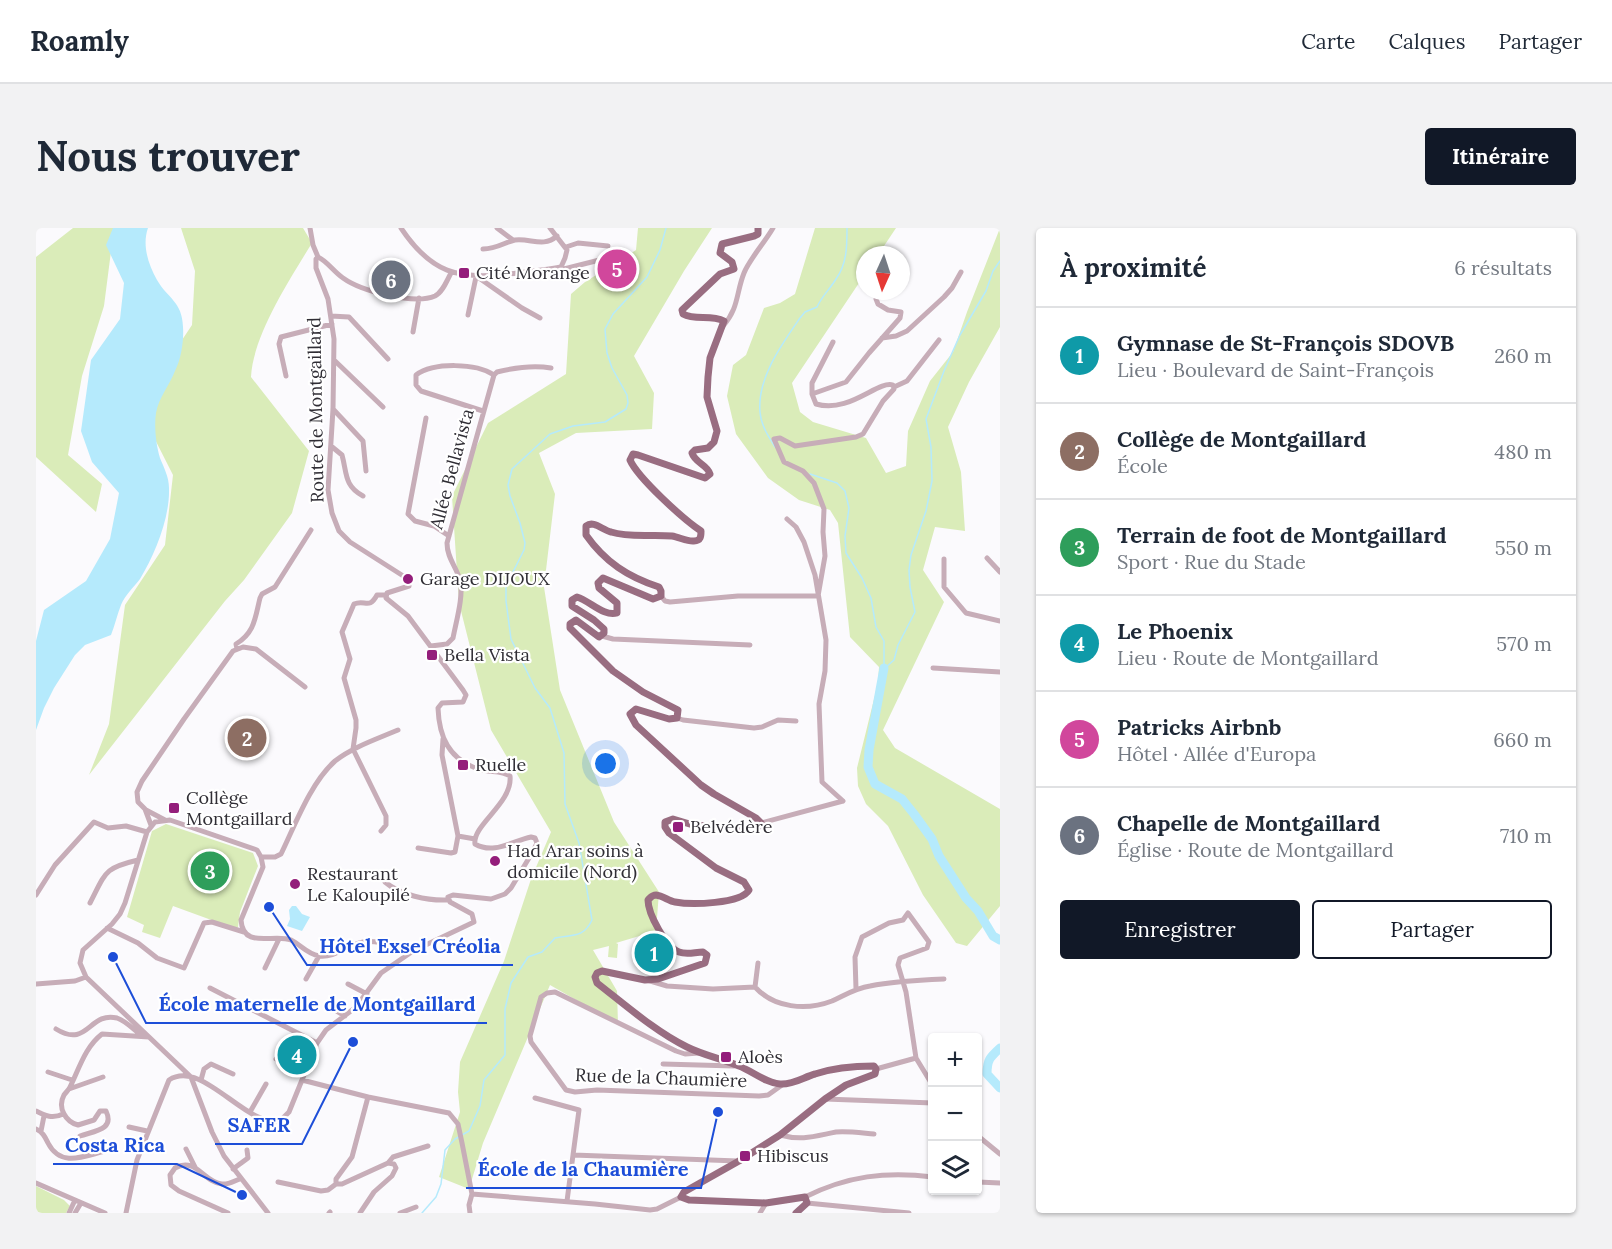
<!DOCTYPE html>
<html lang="fr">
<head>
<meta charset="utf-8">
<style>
  body { margin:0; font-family:Lora,serif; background:#f2f2f3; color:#1f2937 }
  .controls { position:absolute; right:18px; bottom:18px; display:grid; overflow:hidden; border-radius:6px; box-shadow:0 2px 4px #0004 }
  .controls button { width:54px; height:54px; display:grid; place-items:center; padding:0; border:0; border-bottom:2px solid #e0e1e3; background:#fff; color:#1f2937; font:30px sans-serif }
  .compass { position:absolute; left:820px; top:18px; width:54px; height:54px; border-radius:50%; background:#fff; box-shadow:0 2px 4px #0004; rotate:183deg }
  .you { position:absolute; left:570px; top:536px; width:21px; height:21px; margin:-15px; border:4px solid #fff; border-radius:50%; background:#1a73e8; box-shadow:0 0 0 9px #1a73e833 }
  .badge { display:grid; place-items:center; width:39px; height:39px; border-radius:50%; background:#111827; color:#fff; font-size:20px; font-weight:700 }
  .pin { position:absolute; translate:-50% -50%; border:3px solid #fff; box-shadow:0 2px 6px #0006 }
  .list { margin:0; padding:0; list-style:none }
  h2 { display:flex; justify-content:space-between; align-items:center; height:78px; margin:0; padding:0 24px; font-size:26px }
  h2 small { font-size:20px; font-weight:400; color:#747a83 }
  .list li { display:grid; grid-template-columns:39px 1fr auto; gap:18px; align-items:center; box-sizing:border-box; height:96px; padding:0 24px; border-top:2px solid #e0e1e3 }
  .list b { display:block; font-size:22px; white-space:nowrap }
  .list p { margin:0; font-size:20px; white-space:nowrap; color:#747a83 }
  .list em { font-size:20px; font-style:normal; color:#747a83 }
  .actions { display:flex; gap:12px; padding:18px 24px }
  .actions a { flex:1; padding:14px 0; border:2px solid #111827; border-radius:6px; text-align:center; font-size:21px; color:#111827 }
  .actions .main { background:#111827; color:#fff }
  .icon { flex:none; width:33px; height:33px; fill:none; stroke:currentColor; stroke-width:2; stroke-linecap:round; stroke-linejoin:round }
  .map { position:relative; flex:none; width:964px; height:985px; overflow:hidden; border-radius:6px }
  header { display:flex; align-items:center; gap:36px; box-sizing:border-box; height:84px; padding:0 30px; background:#fff; border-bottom:2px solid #e0e1e3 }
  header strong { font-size:28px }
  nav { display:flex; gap:33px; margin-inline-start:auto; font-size:21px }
  .intro { display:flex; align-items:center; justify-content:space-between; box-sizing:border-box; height:144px; padding:0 36px }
  h1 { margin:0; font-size:42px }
  .button { padding:15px 27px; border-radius:6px; background:#111827; color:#fff; font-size:21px; font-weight:700 }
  main { display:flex; gap:36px; padding:0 36px }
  aside { flex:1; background:#fff; border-radius:6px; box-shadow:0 2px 4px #0004 }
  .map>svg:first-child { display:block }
  .green { fill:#daecb9 }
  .water { fill:#b5eafc }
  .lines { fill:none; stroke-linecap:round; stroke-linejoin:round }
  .stream { stroke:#b5eafc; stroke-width:1.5 }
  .river { stroke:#b5eafc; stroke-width:9 }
  .minor { stroke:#c7adb8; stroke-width:5 }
  .major { stroke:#996d81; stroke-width:7 }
  .poi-dot { fill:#941e7b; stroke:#fff; stroke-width:2 }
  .labels { text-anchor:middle; stroke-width:4.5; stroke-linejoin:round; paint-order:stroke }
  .poi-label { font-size:18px; fill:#302e35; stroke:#fff; text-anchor:start }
  .street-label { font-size:18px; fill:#302e35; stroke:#fff }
  .leader { fill:none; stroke:#1d4ed8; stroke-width:2 }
  .callout-dot { fill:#1d4ed8; stroke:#fff; stroke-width:2 }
  .callout-label { font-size:20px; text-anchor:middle; font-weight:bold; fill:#1d4ed8; stroke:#fff; stroke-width:4.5; stroke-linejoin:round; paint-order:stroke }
</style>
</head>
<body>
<header>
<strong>Roamly</strong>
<nav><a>Carte</a><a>Calques</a><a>Partager</a></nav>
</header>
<div class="intro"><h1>Nous trouver</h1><a class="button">Itinéraire</a></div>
<main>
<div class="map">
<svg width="964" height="985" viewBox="0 0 964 985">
  <rect width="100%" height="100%" fill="#fbfafd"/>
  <path class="green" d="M37 0H78L68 78 46 148 32 227 66 256 60 284 0 229V29Z
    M145 0H267L276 15C254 51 217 107 215 149L273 223 256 285 208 352 189 373 53 547 73 496 89 377 129 317 137 247 102 178 156 97 159 43Z
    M602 0H676L648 43 598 128 618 165 616 201 540 205 503 225 519 266 508 359 524 462 578 594 623 664 620 703 580 715 582 716 581 730 572 729 573 718 557 722 581 763 582 796 514 757 447 915 433 961 403 949 424 884 422 864 424 834 468 733 495 651 515 604 455 502 423 375 416 268 452 195 530 146 535 66 549 54 600 22Z
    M779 0H860L842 27H829V46L756 155 764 184 777 194 830 210 850 245 870 238 872 203 894 153 917 124 931 84 964 0V99L933 154 912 199 925 244 929 303 899 299 887 342 908 374 847 502 859 520 964 581V678L931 718 920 715 887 667 852 598 830 576 822 558 821 540 842 455 843 439 814 409 802 295 794 282 763 272 732 250 700 206 691 168 697 137 710 127 728 80 744 75 759 66Z
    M130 596 217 625 222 638 204 684 202 699 200 701 137 678 124 710 106 704 108 697 91 689 116 603Z
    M0 958 28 972 34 978 30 985H0Z"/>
  <path class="water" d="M77 0H112C106 17 112 36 121 52 132 71 146 73 147 99 148 113 145 131 139 143 133 158 123 169 120 185 118 198 120 217 124 230 128 240 133 249 133 260 134 290 119 326 104 351 98 359 89 367 85 377 81 387 79 397 75 407L49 417 39 427 18 460 8 480 0 502V413L8 382 50 353 74 311 83 265 56 234 45 203 55 132 84 91 88 55 70 17Z
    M256 678H260L266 686 274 689 266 703 251 698 254 691 253 682Z"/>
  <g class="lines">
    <path class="stream" d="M739 219C732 208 725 197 724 184 721 150 746 116 764 90L769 84 781 79C786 68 794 61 800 51 811 36 811 18 811 0
      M774 246 801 255 809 263 813 280 809 308 810 325 826 350 835 370 840 399 848 413V440
      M849 440 858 432 862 417 879 384 874 359 873 342 875 327 890 283 896 253 895 219 890 191 908 143 924 107 950 63 957 43 964 33
      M386 985 400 969 405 956 409 922 419 911 433 903 444 878 448 852 469 827V781L475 755 492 729 506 724 519 710C536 706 547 711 556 692L543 615 529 576 528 525 514 480 499 460 475 411 470 373V358L488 322 489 315 484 295 474 268 472 257 476 241 514 206 537 198 569 194 590 181 592 175 591 167 576 140 571 125 569 101 577 86 611 49 624 22 630 0"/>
    <path class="river" d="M848 440 833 522 832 539 839 556 866 571 878 586 896 611 903 628 930 670 942 683 957 708 964 712
      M964 820C954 829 951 832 951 846L964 860"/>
    <path class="minor" d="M274 0 277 17 282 29
      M365 0C395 45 422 52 473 46 490 44 508 42 525 39L529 30 531 22 514 0
      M461 0 477 12
      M530 19 542 15 572 18
      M447 21C461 21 469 14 479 12 495 10 507 20 521 8
      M865 31 866 30
      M525 39 528 41 579 28
      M443 50 486 80 504 90
      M432 87 440 49
      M295 88 313 89 352 131
      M687 98C703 80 700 65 708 45 713 32 729 14 737 0
      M377 104 383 70
      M846 110 860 108 871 103 908 69 916 60 925 44
      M298 132 347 179
      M250 148 243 116 245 109 296 96
      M858 159 871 153 903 112
      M776 166V155L797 114
      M297 181 327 213 330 243
      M447 183 385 163 380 157V147C398 134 440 135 458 147
      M390 190 372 286 379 293 398 298 413 308
      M295 218 306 227C311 245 308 258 327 268
      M751 291 760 299 768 314 779 347 790 412 789 443 783 476 786 554 807 573
      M951 330 964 344
      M908 331V359L930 385 964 393
      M625 368 629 373 634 374 702 368H782L789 328 787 304 788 281 778 255 767 243 748 234 738 211 744 210 759 218 820 209 827 206 847 173 858 161 857 157C842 152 813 186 780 176L776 166 810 154 833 125 864 90 865 84 852 82 842 76 840 71 844 63
      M566 408 577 411 714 417
      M395 418 411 416 417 410C420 394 428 367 424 352 420 338 411 330 411 315L458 147 461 144C477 140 498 137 515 140
      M201 421 200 416C219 404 219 390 224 370L226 366 239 359 275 302
      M897 440 964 444
      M641 490 647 492 718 500 726 499 742 492 760 493
      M110 582 129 592
      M725 595 807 573
      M115 597 109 581 102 574 101 564 106 553 148 491 197 423 207 419 220 421 269 459
      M345 603 350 597V588L317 521 320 500V492L308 450 314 431 306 404 318 376C329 371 333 382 341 367H350
      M422 608 439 611
      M382 620 415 625 419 624 422 608 406 527 407 511
      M225 629H239L245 626C259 597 275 554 299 533 317 519 341 511 362 502
      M349 654C364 667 392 673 412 672
      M0 667 19 637 58 594 72 600 90 598 111 604
      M54 675C70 644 68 640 102 632
      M71 700 102 715 121 730 148 740 168 695 176 694 208 704
      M229 740 243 711
      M270 751 283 728
      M611 752 631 758 677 761 719 759C738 780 770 783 796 773 809 767 820 760 834 758 858 753 883 752 908 751
      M0 756 39 753 50 749
      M312 756 331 766
      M719 759 722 735
      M174 760 281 815
      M820 761 819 729 826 709 853 695 867 692 872 685 893 714 891 720 864 730 862 737 870 764 880 830 897 858
      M292 778 309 788
      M20 801C52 821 53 783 81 790 90 793 98 802 105 807
      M663 825 649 826 640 823 519 764 511 765 505 769 494 808 495 814 530 862 539 864 561 862 723 868 732 867 746 857
      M240 831 269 844
      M627 836 698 838
      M840 841 880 830
      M12 844 36 852
      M165 852 168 841 175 836 197 846
      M266 852 332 869 413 885 422 896 426 915 436 966 433 977 434 985
      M33 861 67 849
      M499 870 543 882 537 927
      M789 871 897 875
      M0 883C9 888 17 891 27 886
      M214 884 230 856
      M93 899 111 903
      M0 901C7 904 9 909 12 915 25 940 48 928 69 923
      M5 903 8 888
      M744 907C766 913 779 908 800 904 812 903 826 905 838 906
      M44 908C58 903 79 902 70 883H64L58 892 42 897C30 894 21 880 28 867 30 864 33 862 34 859 43 841 49 819 66 806L113 809
      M942 908 964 926
      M150 921 159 939
      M352 935 357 929 392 918
      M197 941 212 930 211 922
      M242 954 285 963 292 962 300 956
      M942 954 964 955
      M0 955 69 985
      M436 966 559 976 614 982 621 981 645 969
      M769 969C811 948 850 943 897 949
      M531 973 537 927 702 933
      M771 975 873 985
      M33 985 39 972
      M39 985 45 975
      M90 985 101 932 133 852C167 830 211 902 245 892L253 884 281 815 290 802 320 779 345 745 377 723 438 694 436 686 414 674 412 669 417 667 455 671 469 666 475 660 496 625 501 615 499 610 495 609C476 613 458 627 439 616 436 597 477 575 474 548 465 542 453 545 442 541 413 531 403 509 402 480L406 475 427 474 430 467 427 462 372 388 350 370 351 365 373 358 372 351 314 314 303 303 296 285 292 262 297 181 298 111 292 71 280 40V31L282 29C291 33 298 44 307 50 325 63 378 77 399 68 407 64 411 52 415 45
      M192 985 143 963 135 957 134 947 139 940C160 928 168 955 186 956 192 957 198 953 204 951
      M232 985 188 928 176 904 155 849 50 749 44 735 47 722 76 696 84 686 89 675 111 604 119 594 134 592 221 622 225 629 227 639 205 692C207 722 238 705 255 712 265 717 271 726 283 728 299 730 311 717 327 714 342 711 362 720 377 723
      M293 985 294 984
      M324 985 338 964 356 948 360 940 358 936 352 935 306 956H300V951L316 929 332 869
      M364 985 380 979
      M724 985 730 975"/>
    <path class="major" d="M722 0V6L718 8 686 16 684 25 696 34 698 41 684 46 646 82 647 86C659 93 675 86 688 93L674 130 672 149 671 169 681 203 678 214 672 220 659 222 656 225C659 235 672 237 674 246L669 250 602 227 597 226 594 232C602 250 647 291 665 303 665 308 665 313 658 313 652 314 643 309 636 308 616 306 594 310 575 304 566 302 558 292 550 298V307C569 334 592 349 623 359L625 363V368L617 371 567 350 562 355 563 360 581 375V385C568 389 554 373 541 369L536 372V378L558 392 568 401V405L563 409 540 392 534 396V400L577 443 607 464 642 482 641 490 633 491 600 481 594 486 600 497 665 557 678 566 720 590 725 595 721 600 717 601 657 597 637 591 629 594V599L633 605 680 640 708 654 713 662C705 676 655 677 639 674 633 673 627 668 620 667 616 667 615 669 612 672 612 686 630 719 643 724 651 727 659 724 667 724L671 727 669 735 622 751 609 752 566 743 561 745 559 749 561 755C588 776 620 804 651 819 667 827 686 831 703 838 716 843 730 855 744 856 757 857 768 849 779 846 797 840 820 838 838 838L840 841 839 846 810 857 789 871 744 907 703 933 648 964 645 969 653 972 730 975 769 969 771 975 760 985"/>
  </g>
  <g class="poi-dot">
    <rect x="422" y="39" width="12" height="12" rx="3"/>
    <circle cx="372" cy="351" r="6"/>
    <rect x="390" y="421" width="12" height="12" rx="3"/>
    <rect x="421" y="531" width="12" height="12" rx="3"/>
    <rect x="132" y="574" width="12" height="12" rx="3"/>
    <rect x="636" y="593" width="12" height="12" rx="3"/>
    <circle cx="459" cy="633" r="6"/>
    <circle cx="259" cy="656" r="6"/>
    <rect x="684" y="823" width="12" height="12" rx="3"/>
    <rect x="703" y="922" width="12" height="12" rx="3"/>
  </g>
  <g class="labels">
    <g class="poi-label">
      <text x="440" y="51">Cité Morange</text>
      <text x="384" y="357">Garage DIJOUX</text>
      <text x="408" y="433">Bella Vista</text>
      <text x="439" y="543">Ruelle</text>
      <text x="150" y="576">Collège<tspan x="150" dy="21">Montgaillard</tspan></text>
      <text x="654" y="605">Belvédère</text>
      <text x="471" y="629">Had Arar soins à<tspan x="471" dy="21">domicile (Nord)</tspan></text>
      <text x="271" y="652">Restaurant<tspan x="271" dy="21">Le Kaloupilé</tspan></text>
      <text x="702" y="835">Aloès</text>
      <text x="721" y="934">Hibiscus</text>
    </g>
    <g class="street-label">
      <text transform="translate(280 182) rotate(-91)" y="6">Route de Montgaillard</text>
      <text transform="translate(416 241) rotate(-75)" y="6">Allée Bellavista</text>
      <text transform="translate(625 850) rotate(2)" y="6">Rue de la Chaumière</text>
    </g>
  </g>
  <path class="leader" d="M233 679L271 737H477M77 729L110 795H451M317 814L266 916H179M206 967L141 936H17M682 884L665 960H430"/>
  <g class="callout-dot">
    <circle cx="233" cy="679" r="6"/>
    <circle cx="77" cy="729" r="6"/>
    <circle cx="317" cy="814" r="6"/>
    <circle cx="206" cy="967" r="6"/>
    <circle cx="682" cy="884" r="6"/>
  </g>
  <g class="callout-label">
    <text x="374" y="725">Hôtel Exsel Créolia</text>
    <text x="281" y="783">École maternelle de Montgaillard</text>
    <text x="223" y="904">SAFER</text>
    <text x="79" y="924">Costa Rica</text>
    <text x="547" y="948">École de la Chaumière</text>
  </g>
</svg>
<div class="controls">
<button>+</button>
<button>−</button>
<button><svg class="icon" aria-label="layers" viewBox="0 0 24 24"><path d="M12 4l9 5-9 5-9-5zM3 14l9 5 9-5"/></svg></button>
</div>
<svg class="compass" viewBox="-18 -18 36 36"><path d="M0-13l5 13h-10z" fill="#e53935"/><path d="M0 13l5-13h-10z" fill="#747a83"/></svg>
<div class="you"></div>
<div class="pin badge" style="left:618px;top:725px;background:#0f9aa8">1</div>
<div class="pin badge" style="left:211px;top:510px;background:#8d6e63">2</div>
<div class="pin badge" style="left:174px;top:643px;background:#2e9e5b">3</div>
<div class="pin badge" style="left:261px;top:827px;background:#0f9aa8">4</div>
<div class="pin badge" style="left:581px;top:41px;background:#d1479c">5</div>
<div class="pin badge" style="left:355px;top:52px;background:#6b7280">6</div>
</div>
<aside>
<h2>À proximité<small>6 résultats</small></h2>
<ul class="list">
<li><span class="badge" style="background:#0f9aa8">1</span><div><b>Gymnase de St-François SDOVB</b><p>Lieu · Boulevard de Saint-François</p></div><em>260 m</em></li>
<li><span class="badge" style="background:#8d6e63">2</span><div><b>Collège de Montgaillard</b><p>École</p></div><em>480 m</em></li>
<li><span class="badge" style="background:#2e9e5b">3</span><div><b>Terrain de foot de Montgaillard</b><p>Sport · Rue du Stade</p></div><em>550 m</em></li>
<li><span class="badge" style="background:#0f9aa8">4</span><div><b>Le Phoenix</b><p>Lieu · Route de Montgaillard</p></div><em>570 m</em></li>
<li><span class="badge" style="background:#d1479c">5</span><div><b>Patricks Airbnb</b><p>Hôtel · Allée d'Europa</p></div><em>660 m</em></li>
<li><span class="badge" style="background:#6b7280">6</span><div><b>Chapelle de Montgaillard</b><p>Église · Route de Montgaillard</p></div><em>710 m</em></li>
</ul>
<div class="actions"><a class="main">Enregistrer</a><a>Partager</a></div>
</aside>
</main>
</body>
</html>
